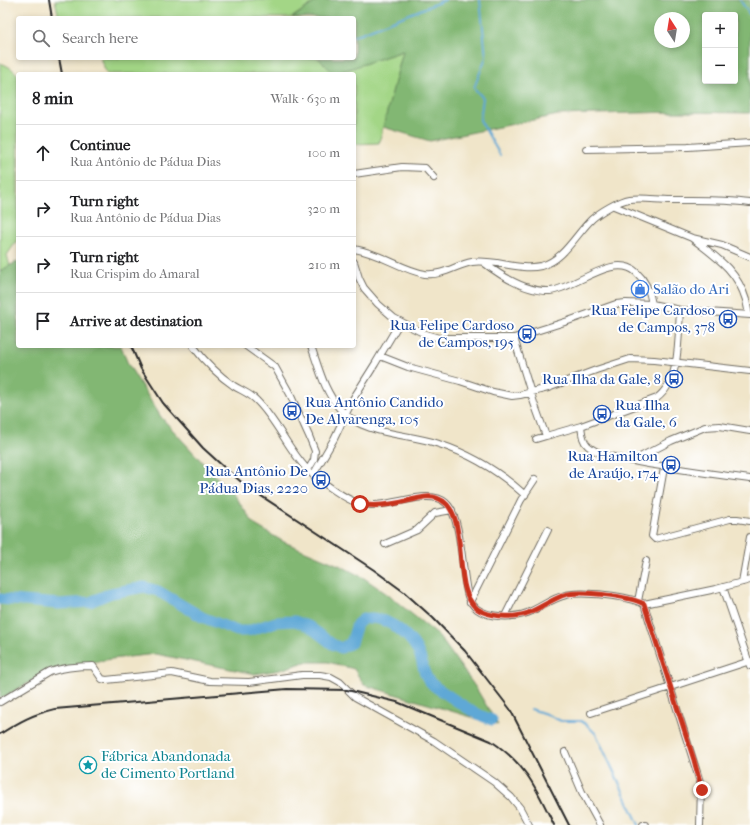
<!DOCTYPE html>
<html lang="en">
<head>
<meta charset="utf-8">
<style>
  body { margin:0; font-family:"IM FELL French Canon",serif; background:#f6f6f6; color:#202124 }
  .controls { position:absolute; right:12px; top:12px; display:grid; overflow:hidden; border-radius:4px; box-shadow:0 2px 6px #0003 }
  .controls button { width:36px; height:36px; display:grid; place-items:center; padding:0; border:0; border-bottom:1px solid #e0e0e0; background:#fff; color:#202124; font:20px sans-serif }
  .compass { position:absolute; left:654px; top:12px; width:36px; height:36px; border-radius:50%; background:#fff; box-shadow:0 2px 6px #0003; rotate:348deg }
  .stop { position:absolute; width:12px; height:12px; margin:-9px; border:3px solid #c8321e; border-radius:50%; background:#fff }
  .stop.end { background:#c8321e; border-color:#fff; box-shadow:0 1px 4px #0008 }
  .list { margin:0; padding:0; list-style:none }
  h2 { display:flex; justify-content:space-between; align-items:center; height:52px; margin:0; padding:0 16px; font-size:17px }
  h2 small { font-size:13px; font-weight:400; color:#757577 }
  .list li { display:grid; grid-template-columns:26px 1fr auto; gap:12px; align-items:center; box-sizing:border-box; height:56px; padding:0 16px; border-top:1px solid #e0e0e0 }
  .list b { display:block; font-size:15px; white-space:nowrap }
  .list p { margin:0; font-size:13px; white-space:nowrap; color:#757577 }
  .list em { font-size:13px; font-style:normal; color:#757577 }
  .icon { flex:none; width:22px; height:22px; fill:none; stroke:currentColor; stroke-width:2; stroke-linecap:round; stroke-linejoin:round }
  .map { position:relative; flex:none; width:750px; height:825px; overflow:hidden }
  .search { position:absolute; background:#fff; box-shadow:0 2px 6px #0003; left:16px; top:16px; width:340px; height:44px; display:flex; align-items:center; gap:10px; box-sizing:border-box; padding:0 14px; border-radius:4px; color:#757577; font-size:15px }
  .panel { position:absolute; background:#fff; box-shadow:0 2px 6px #0003; left:16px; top:72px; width:340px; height:276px; border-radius:4px }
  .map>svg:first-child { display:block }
  .green { fill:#a3d686; stroke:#678058 }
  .forest { fill:#82b773; stroke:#56714f; fill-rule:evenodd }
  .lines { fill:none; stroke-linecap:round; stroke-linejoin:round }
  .stream { stroke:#5fa8d6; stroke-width:2 }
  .river { stroke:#5fa8d6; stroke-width:11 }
  .street-casing { stroke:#706c62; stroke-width:8 }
  .street { stroke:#fff; stroke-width:6 }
  .rail { stroke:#2b2b2b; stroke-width:2 }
  .route { stroke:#c8321e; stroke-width:5 }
  .labels { text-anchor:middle; stroke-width:4; stroke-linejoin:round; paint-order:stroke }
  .shop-label { font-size:15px; fill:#366cbe; stroke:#fff; text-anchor:start }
  .transit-label { font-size:15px; fill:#164399; stroke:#fff; text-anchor:end }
  .culture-label { font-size:15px; fill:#0d838f; stroke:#fff; text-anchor:start }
</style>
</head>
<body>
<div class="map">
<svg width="750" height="825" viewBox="0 0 750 825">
  <rect width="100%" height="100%" fill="#fff"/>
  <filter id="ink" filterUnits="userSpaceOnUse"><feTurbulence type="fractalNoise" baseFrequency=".025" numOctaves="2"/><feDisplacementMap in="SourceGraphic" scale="8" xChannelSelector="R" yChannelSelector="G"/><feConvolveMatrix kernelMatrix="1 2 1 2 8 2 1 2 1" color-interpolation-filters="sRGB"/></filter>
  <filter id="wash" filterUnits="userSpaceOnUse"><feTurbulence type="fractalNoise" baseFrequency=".012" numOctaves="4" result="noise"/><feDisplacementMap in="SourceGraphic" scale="16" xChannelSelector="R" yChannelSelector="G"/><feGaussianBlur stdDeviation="0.9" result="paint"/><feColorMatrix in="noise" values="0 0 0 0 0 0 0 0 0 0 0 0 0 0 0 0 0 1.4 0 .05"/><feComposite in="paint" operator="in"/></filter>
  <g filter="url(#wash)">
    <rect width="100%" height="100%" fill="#f0e5c9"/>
    <path class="green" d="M55 0H318L291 18H59Z
      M403 51 379 143 354 144V74H107L100 58H318L334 74Z
      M0 63C7 65 13 69 18 75V239L7 255 10 266 0 271Z"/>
    <path class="forest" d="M318 0H750V113L676 112 558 115 430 141 383 127 403 51 334 74 318 58H354V18H292ZM705 15H735V81H705ZM660 18H684V42H660Z
      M18 261V346H121L128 364 161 417 203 463 233 494 255 525 284 542 341 566 364 578 387 594 439 636 476 688 498 725 364 685 354 669 328 662H305L280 670 255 674 156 654 111 659 82 664 44 674 0 699V271Z"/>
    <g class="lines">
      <path class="stream" d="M480 0 486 57 474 88 483 98 480 120 500 155
        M740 0 750 15
        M354 36 445 0
        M531 709 546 714 561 721H581L587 725 596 734 639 825"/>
      <path class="river" d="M0 599 59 604 90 602 111 593 144 587 158 591 202 617 237 631H248L276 622 295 621 310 627 332 644 341 648 351 643 357 624 363 619C366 618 369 618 372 618 392 619 414 639 420 656 424 666 423 676 432 684 437 689 444 692 449 696 464 706 475 714 492 720"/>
    </g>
  </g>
  <g filter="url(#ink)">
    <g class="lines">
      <defs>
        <path id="street" d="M586 149 688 147 750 143
          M354 174 402 167 425 168 434 178
          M614 206 692 238 722 245 750 257
          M693 239C716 257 737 270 746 300 747 305 748 310 749 315
          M354 249C381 253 401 270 425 274 443 276 456 265 472 262 495 259 519 271 541 266 564 260 576 234 592 219 600 212 618 201 629 199 643 197 658 200 671 200 698 200 723 199 750 203
          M354 262 359 278 364 288 378 304 394 318 413 328 425 334 439 338H514L568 321 616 304 626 303 652 304 680 310 750 315
          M483 262C501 276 526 292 550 291 574 289 614 252 636 272 645 280 650 291 652 304
          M514 338 534 403 546 436 536 439
          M193 346C205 362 218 375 234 386 242 391 251 394 257 401 277 421 288 449 307 469 314 477 323 482 331 488 340 494 348 500 358 503 384 512 428 486 446 503 462 516 462 575 468 596 470 601 472 605 477 609 489 618 513 618 527 613 540 608 552 598 566 595 582 591 629 596 644 604L716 589 750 580
          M246 346 275 367 290 394 309 436 315 451 314 460 308 470
          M311 346C319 368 324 391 340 409 364 436 408 433 439 444 470 454 501 473 525 495
          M380 356 408 367 460 381 493 392 512 396 520 395 548 388 596 370 630 359 654 360 750 371
          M581 426C582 433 582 441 588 446 601 457 621 458 638 462 675 469 712 474 750 479
          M546 436 581 426 657 398C681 380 678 337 680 310
          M635 461 642 456 671 441 705 427 720 426 750 431
          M664 468 652 536 655 539 730 519H737L750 521
          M313 475 334 439 353 399 375 364 400 322
          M385 544 417 530 435 513 452 510
          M742 582 750 537
          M723 587 750 666
          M638 601 646 561
          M470 602 521 500 535 479
          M644 604 701 785 700 825
          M505 616 548 530
          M0 702 50 672C64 667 79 666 93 666L102 679 106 680 172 673 210 681 249 682 302 675H320L331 677 340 682 355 697 434 741 494 782 511 797 520 808 529 825
          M591 713 750 661
          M565 752 582 792 600 825
          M643 825H645"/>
      </defs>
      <use href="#street" class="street-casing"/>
      <use href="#street" class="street"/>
      <path class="rail" d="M49 0 52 18
        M59 58 62 74
        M131 346 141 369 163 403 203 448 226 469 246 486 374 570 404 592 433 618 465 651 510 709 569 825
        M0 734C19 722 33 714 55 709L287 689 347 690 397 702 491 741C527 765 536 788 554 825"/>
    </g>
  </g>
  <g class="lines" filter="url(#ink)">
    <path class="route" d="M360 504C376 508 395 504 411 500 420 498 428 495 437 498 475 511 446 598 483 612 496 617 515 618 528 613 540 608 551 600 564 595 580 590 629 596 644 604L694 760 702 790"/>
  </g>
  <defs>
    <symbol id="shop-ring" viewBox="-11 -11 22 22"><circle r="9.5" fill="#fff" stroke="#3f7fe0" stroke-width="1.5"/><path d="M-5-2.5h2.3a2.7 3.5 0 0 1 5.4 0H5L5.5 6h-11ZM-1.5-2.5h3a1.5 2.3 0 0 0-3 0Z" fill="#3f7fe0"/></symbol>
    <symbol id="bus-ring" viewBox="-11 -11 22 22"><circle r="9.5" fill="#fff" stroke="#1a4fb4" stroke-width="1.5"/><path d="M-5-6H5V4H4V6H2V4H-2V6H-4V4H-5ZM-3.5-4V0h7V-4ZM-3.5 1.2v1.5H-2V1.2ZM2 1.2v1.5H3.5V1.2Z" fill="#1a4fb4"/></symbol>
    <symbol id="sight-ring" viewBox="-11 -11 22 22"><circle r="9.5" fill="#fff" stroke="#0f9aa8" stroke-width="1.5"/><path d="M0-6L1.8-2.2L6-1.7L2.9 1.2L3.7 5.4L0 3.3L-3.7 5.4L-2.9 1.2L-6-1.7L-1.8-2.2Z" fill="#0f9aa8"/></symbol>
  </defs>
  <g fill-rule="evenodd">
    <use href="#shop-ring" x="630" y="279" width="20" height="20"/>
    <use href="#bus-ring" x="718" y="309" width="20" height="20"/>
    <use href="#bus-ring" x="517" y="324" width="20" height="20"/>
    <use href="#bus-ring" x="664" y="369" width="20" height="20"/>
    <use href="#bus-ring" x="282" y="401" width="20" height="20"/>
    <use href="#bus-ring" x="592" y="404" width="20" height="20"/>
    <use href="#bus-ring" x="661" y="455" width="20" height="20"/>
    <use href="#bus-ring" x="311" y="470" width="20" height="20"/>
    <use href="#sight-ring" x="78" y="755" width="20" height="20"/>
  </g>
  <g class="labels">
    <g class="shop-label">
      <text x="653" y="294">Salão do Ari</text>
    </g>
    <g class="transit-label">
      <text x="715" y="315">Rua Felipe Cardoso<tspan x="715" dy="17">de Campos, 378</tspan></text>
      <text x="514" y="330">Rua Felipe Cardoso<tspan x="514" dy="17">de Campos, 195</tspan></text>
      <text x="661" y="384">Rua Ilha da Gale, 8</text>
      <text x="305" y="407" text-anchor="start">Rua Antônio Candido<tspan x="305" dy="17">De Alvarenga, 105</tspan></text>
      <text x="615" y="410" text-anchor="start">Rua Ilha<tspan x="615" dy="17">da Gale, 6</tspan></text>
      <text x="658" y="461">Rua Hamilton<tspan x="658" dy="17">de Araújo, 174</tspan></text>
      <text x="308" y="476">Rua Antônio De<tspan x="308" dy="17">Pádua Dias, 2220</tspan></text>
    </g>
    <g class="culture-label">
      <text x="101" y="761">Fábrica Abandonada<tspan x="101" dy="17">de Cimento Portland</tspan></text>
    </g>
  </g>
</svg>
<div class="controls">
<button>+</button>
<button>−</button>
</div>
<svg class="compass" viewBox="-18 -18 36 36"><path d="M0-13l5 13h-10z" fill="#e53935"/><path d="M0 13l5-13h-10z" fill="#757577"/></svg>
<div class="stop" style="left:360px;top:504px"></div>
<div class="stop end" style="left:702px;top:790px"></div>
<div class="search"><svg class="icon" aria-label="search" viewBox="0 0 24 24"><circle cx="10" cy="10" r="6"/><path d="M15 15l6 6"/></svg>Search here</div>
<section class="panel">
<h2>8 min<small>Walk · 630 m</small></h2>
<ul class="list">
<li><svg class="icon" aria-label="ahead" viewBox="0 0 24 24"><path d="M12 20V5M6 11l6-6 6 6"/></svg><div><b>Continue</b><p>Rua Antônio de Pádua Dias</p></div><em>100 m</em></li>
<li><svg class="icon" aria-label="right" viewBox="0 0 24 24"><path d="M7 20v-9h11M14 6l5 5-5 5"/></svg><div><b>Turn right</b><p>Rua Antônio de Pádua Dias</p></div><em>320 m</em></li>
<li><svg class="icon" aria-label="right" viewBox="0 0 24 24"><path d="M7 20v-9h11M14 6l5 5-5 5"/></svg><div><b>Turn right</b><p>Rua Crispim do Amaral</p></div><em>210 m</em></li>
<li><svg class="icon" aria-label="arrive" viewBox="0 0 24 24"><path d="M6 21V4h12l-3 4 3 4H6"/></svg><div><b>Arrive at destination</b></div></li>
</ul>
</section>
</div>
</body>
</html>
